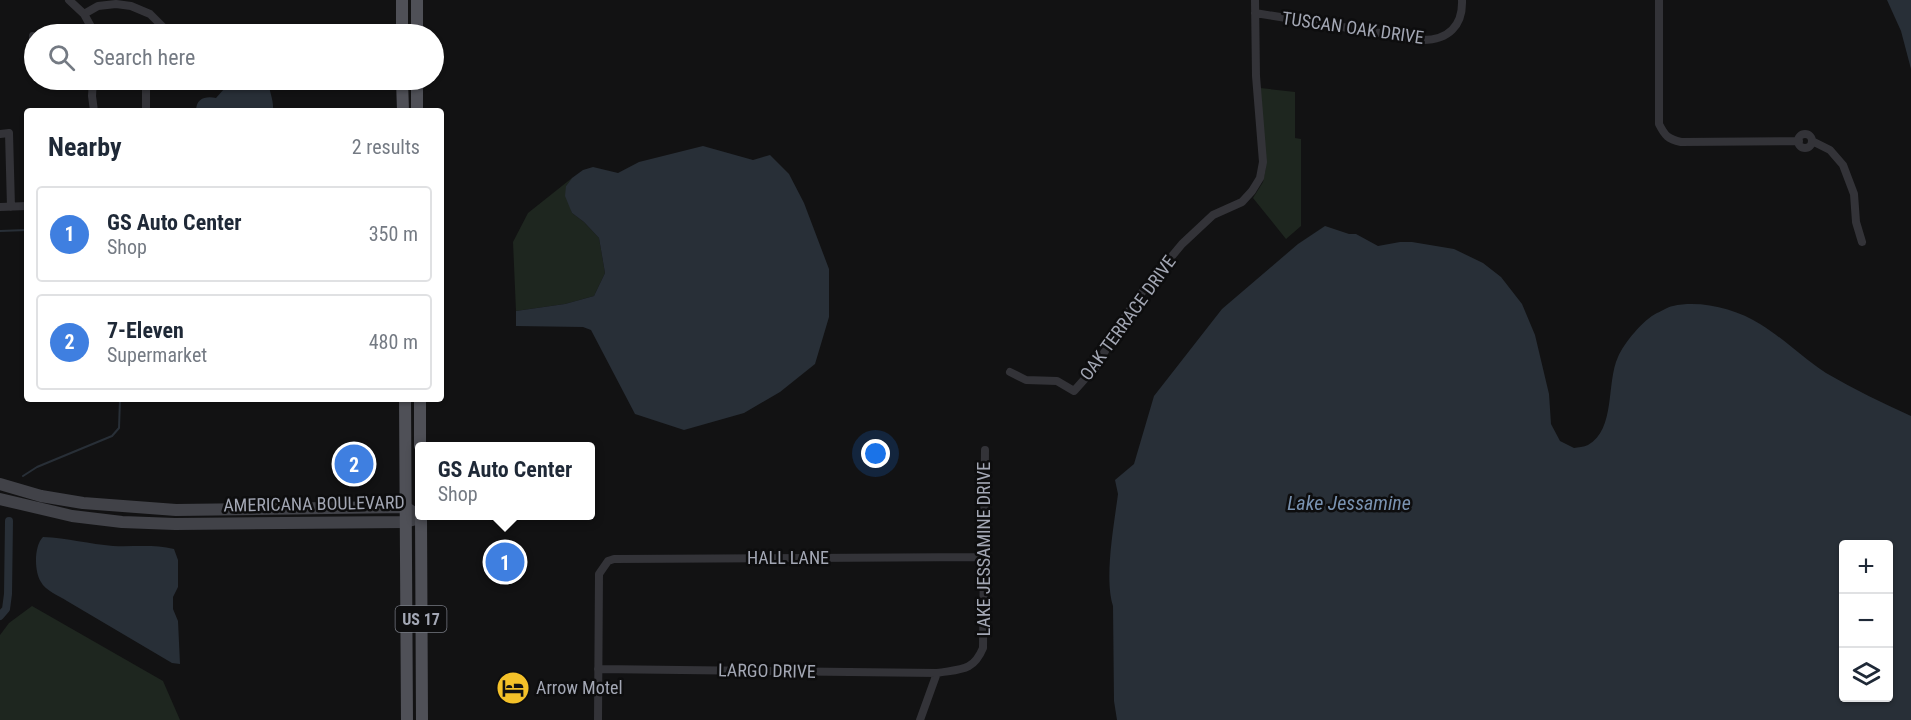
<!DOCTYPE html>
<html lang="en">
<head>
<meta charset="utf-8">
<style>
  body { margin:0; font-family:"Roboto Condensed",sans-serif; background:#f6f6f7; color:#1f2937 }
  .controls { position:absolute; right:18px; bottom:18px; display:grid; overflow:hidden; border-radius:6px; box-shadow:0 2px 4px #0004 }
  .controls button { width:54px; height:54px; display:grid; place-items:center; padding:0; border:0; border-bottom:2px solid #e0e1e3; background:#fff; color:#1f2937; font:30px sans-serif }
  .you { position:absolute; left:876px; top:454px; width:21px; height:21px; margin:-15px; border:4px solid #fff; border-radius:50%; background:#1a73e8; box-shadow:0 0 0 9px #1a73e833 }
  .badge { display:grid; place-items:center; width:39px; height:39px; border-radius:50%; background:#0f766e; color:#fff; font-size:20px; font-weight:700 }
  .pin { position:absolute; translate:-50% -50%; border:3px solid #fff; box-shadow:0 2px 6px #0006 }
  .popup { position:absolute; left:415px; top:442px; width:180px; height:78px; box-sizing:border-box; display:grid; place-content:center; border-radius:6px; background:#fff; filter:drop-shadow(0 2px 4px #0005); font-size:20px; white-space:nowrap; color:#747a83 }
  .popup b { font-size:22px; color:#1f2937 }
  .popup::after { content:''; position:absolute; left:50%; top:100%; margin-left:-12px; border:12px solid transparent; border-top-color:#fff }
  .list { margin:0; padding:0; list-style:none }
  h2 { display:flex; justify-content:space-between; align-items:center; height:78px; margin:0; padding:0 24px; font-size:26px }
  h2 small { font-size:20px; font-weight:400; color:#747a83 }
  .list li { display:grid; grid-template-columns:39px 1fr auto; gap:18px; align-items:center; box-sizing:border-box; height:96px; margin:0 12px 12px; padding:0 12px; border:2px solid #e0e1e3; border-radius:6px }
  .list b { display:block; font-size:22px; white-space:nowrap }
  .list p { margin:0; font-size:20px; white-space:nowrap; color:#747a83 }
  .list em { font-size:20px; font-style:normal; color:#747a83 }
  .icon { flex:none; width:33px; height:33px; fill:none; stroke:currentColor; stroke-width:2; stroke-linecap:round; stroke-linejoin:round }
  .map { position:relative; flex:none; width:1911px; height:720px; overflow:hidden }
  .search { position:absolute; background:#fff; box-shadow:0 2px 4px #0004; left:24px; top:24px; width:420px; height:66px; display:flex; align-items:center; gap:15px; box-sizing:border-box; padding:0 21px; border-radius:33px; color:#747a83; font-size:22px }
  .panel { position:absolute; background:#fff; box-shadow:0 2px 4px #0004; left:24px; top:108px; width:420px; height:294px; border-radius:6px }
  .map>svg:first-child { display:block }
  .green { fill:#1e261f }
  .water { fill:#282f37; fill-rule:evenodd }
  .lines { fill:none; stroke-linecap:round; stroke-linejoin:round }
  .stream { stroke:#282f37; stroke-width:2 }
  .canal { stroke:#282f37; stroke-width:8 }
  .minor { stroke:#333338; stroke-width:8 }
  .secondary { stroke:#414248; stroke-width:12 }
  .primary { stroke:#4f5057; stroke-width:12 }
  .labels { text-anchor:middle; stroke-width:5; stroke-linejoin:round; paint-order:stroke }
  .shield { fill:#0d0d0e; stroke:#767982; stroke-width:1.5 }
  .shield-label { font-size:16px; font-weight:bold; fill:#a3a7b4 }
  .street-label { font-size:18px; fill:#a3a7b4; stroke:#0d0d0e }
  .poi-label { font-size:18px; fill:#a3a7b4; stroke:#0d0d0e; text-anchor:start }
  .water-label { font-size:20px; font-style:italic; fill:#7992b0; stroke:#0d0d0e }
</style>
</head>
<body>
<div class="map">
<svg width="1911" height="720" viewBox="0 0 1911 720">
  <rect width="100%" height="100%" fill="#121213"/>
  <path class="green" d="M1260 88 1295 92V138L1301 139V226L1286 239 1253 198 1263 182 1266 167Z
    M572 178 566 186 572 213 584 222 599 238 605 273 594 296 565 304 516 311 513 242 528 213Z
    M32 606 163 681 180 720H0V635L9 623Z"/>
  <path class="water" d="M1887 0H1911V69L1901 31Z
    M232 80H268C269 91 274 100 273 111H196C196 98 206 96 216 98Z
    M703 146 753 160 770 155 789 174 804 203 829 269V317L815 364 780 392 744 413 684 430 635 414 591 330 583 327 516 326V311L565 304 594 296 605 273 599 238 584 222 572 213 565 196 566 186 572 178 583 170 593 167 618 173 639 162Z
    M1325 226 1349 234H1356L1378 246 1400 242H1412L1454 249 1483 263 1501 277 1522 304 1535 335 1549 394 1551 424 1560 441 1574 448C1578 447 1584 447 1588 445 1616 429 1606 383 1618 357 1624 343 1643 320 1657 313 1662 311 1667 307 1673 306 1701 300 1736 309 1760 324 1783 338 1803 358 1826 373 1854 389 1882 403 1911 416V720H1117L1114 701 1113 606C1104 578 1114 525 1118 494L1115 480 1134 464 1154 396 1222 309 1298 244ZM1888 544V698H1844V544Z
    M43 537C67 538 90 544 113 546 133 547 154 544 174 549L178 560V587L173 597V609L178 621 180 664 172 663C137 642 102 622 67 601 59 596 45 590 41 582 34 571 34 546 43 537Z"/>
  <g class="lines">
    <path class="stream" d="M0 231 27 230
      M23 476 37 467 112 436 119 428 120 399"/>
    <path class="canal" d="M0 616 6 609 8 594 9 521"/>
    <path class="minor" d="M69 0 84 14 95 34
      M1659 0V124C1665 136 1668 139 1681 142L1799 141
      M1255 13 1423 40C1448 40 1463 26 1462 0
      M84 14 98 6 116 4 131 6 150 14 170 34
      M173 34 178 31 187 34
      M33 36 34 65
      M93 80 92 96 94 111
      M146 111V90L149 80
      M0 134 9 133 11 207
      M1798 141a7 7 0 1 1 14 0a7 7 0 1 1-14 0Z
      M1812 141 1830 150 1843 165 1854 194 1856 222 1862 242
      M0 207 27 206
      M1010 372 1026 380 1057 381 1074 391 1098 364 1118 327 1143 291 1182 244 1213 215 1242 202 1252 191 1260 178 1263 162 1256 76 1255 0
      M598 669 937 673C960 669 973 672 983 648L985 450
      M598 720 599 574 608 561 614 559 984 557
      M920 720 937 673"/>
    <path class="secondary" d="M0 484 41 496 83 503 176 510 405 507 421 517
      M0 499 72 516 122 522 175 524 405 522 416 519"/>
    <path class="primary" d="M402 0V34
      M417 0V34
      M402 80 403 111
      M417 80V111
      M405 399 407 720
      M420 399V446
      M421 516 422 720"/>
  </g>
  <defs>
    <symbol id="hotel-disc" viewBox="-11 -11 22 22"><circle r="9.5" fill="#f4c129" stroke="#0d0d0e"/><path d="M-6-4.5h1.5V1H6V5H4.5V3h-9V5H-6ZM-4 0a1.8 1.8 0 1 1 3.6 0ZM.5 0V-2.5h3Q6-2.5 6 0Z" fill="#111"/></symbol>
  </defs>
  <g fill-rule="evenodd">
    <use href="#hotel-disc" x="494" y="669" width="38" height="38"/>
  </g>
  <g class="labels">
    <rect class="shield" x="395.5" y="606" width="51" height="26" rx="4.5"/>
    <g class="shield-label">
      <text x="421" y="625">US 17</text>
    </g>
    <g class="street-label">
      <text transform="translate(1353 28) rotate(8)" y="6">TUSCAN OAK DRIVE</text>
      <text transform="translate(1128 318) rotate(-54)" y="6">OAK TERRACE DRIVE</text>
      <text transform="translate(314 504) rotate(-1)" y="6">AMERICANA BOULEVARD</text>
      <text transform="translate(984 549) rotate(-90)" y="6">LAKE JESSAMINE DRIVE</text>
      <text x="788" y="564">HALL LANE</text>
      <text transform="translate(767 671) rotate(1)" y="6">LARGO DRIVE</text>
    </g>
    <g class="poi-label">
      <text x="536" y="694">Arrow Motel</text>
    </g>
    <g class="water-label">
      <text x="1349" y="510">Lake Jessamine</text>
    </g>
  </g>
</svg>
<div class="controls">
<button>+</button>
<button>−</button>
<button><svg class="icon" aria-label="layers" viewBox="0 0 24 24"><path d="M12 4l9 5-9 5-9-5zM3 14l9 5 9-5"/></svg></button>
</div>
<div class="you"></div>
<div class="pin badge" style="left:505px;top:562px;background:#3f7fe0">1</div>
<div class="popup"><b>GS Auto Center</b>Shop</div>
<div class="pin badge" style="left:354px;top:464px;background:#3f7fe0">2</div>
<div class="search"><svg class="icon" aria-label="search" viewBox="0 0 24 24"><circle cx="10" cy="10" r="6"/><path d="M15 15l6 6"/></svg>Search here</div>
<section class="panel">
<h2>Nearby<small>2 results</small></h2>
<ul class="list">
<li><span class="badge" style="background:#3f7fe0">1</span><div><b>GS Auto Center</b><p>Shop</p></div><em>350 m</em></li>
<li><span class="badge" style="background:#3f7fe0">2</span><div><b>7-Eleven</b><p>Supermarket</p></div><em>480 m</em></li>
</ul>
</section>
</div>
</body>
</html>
